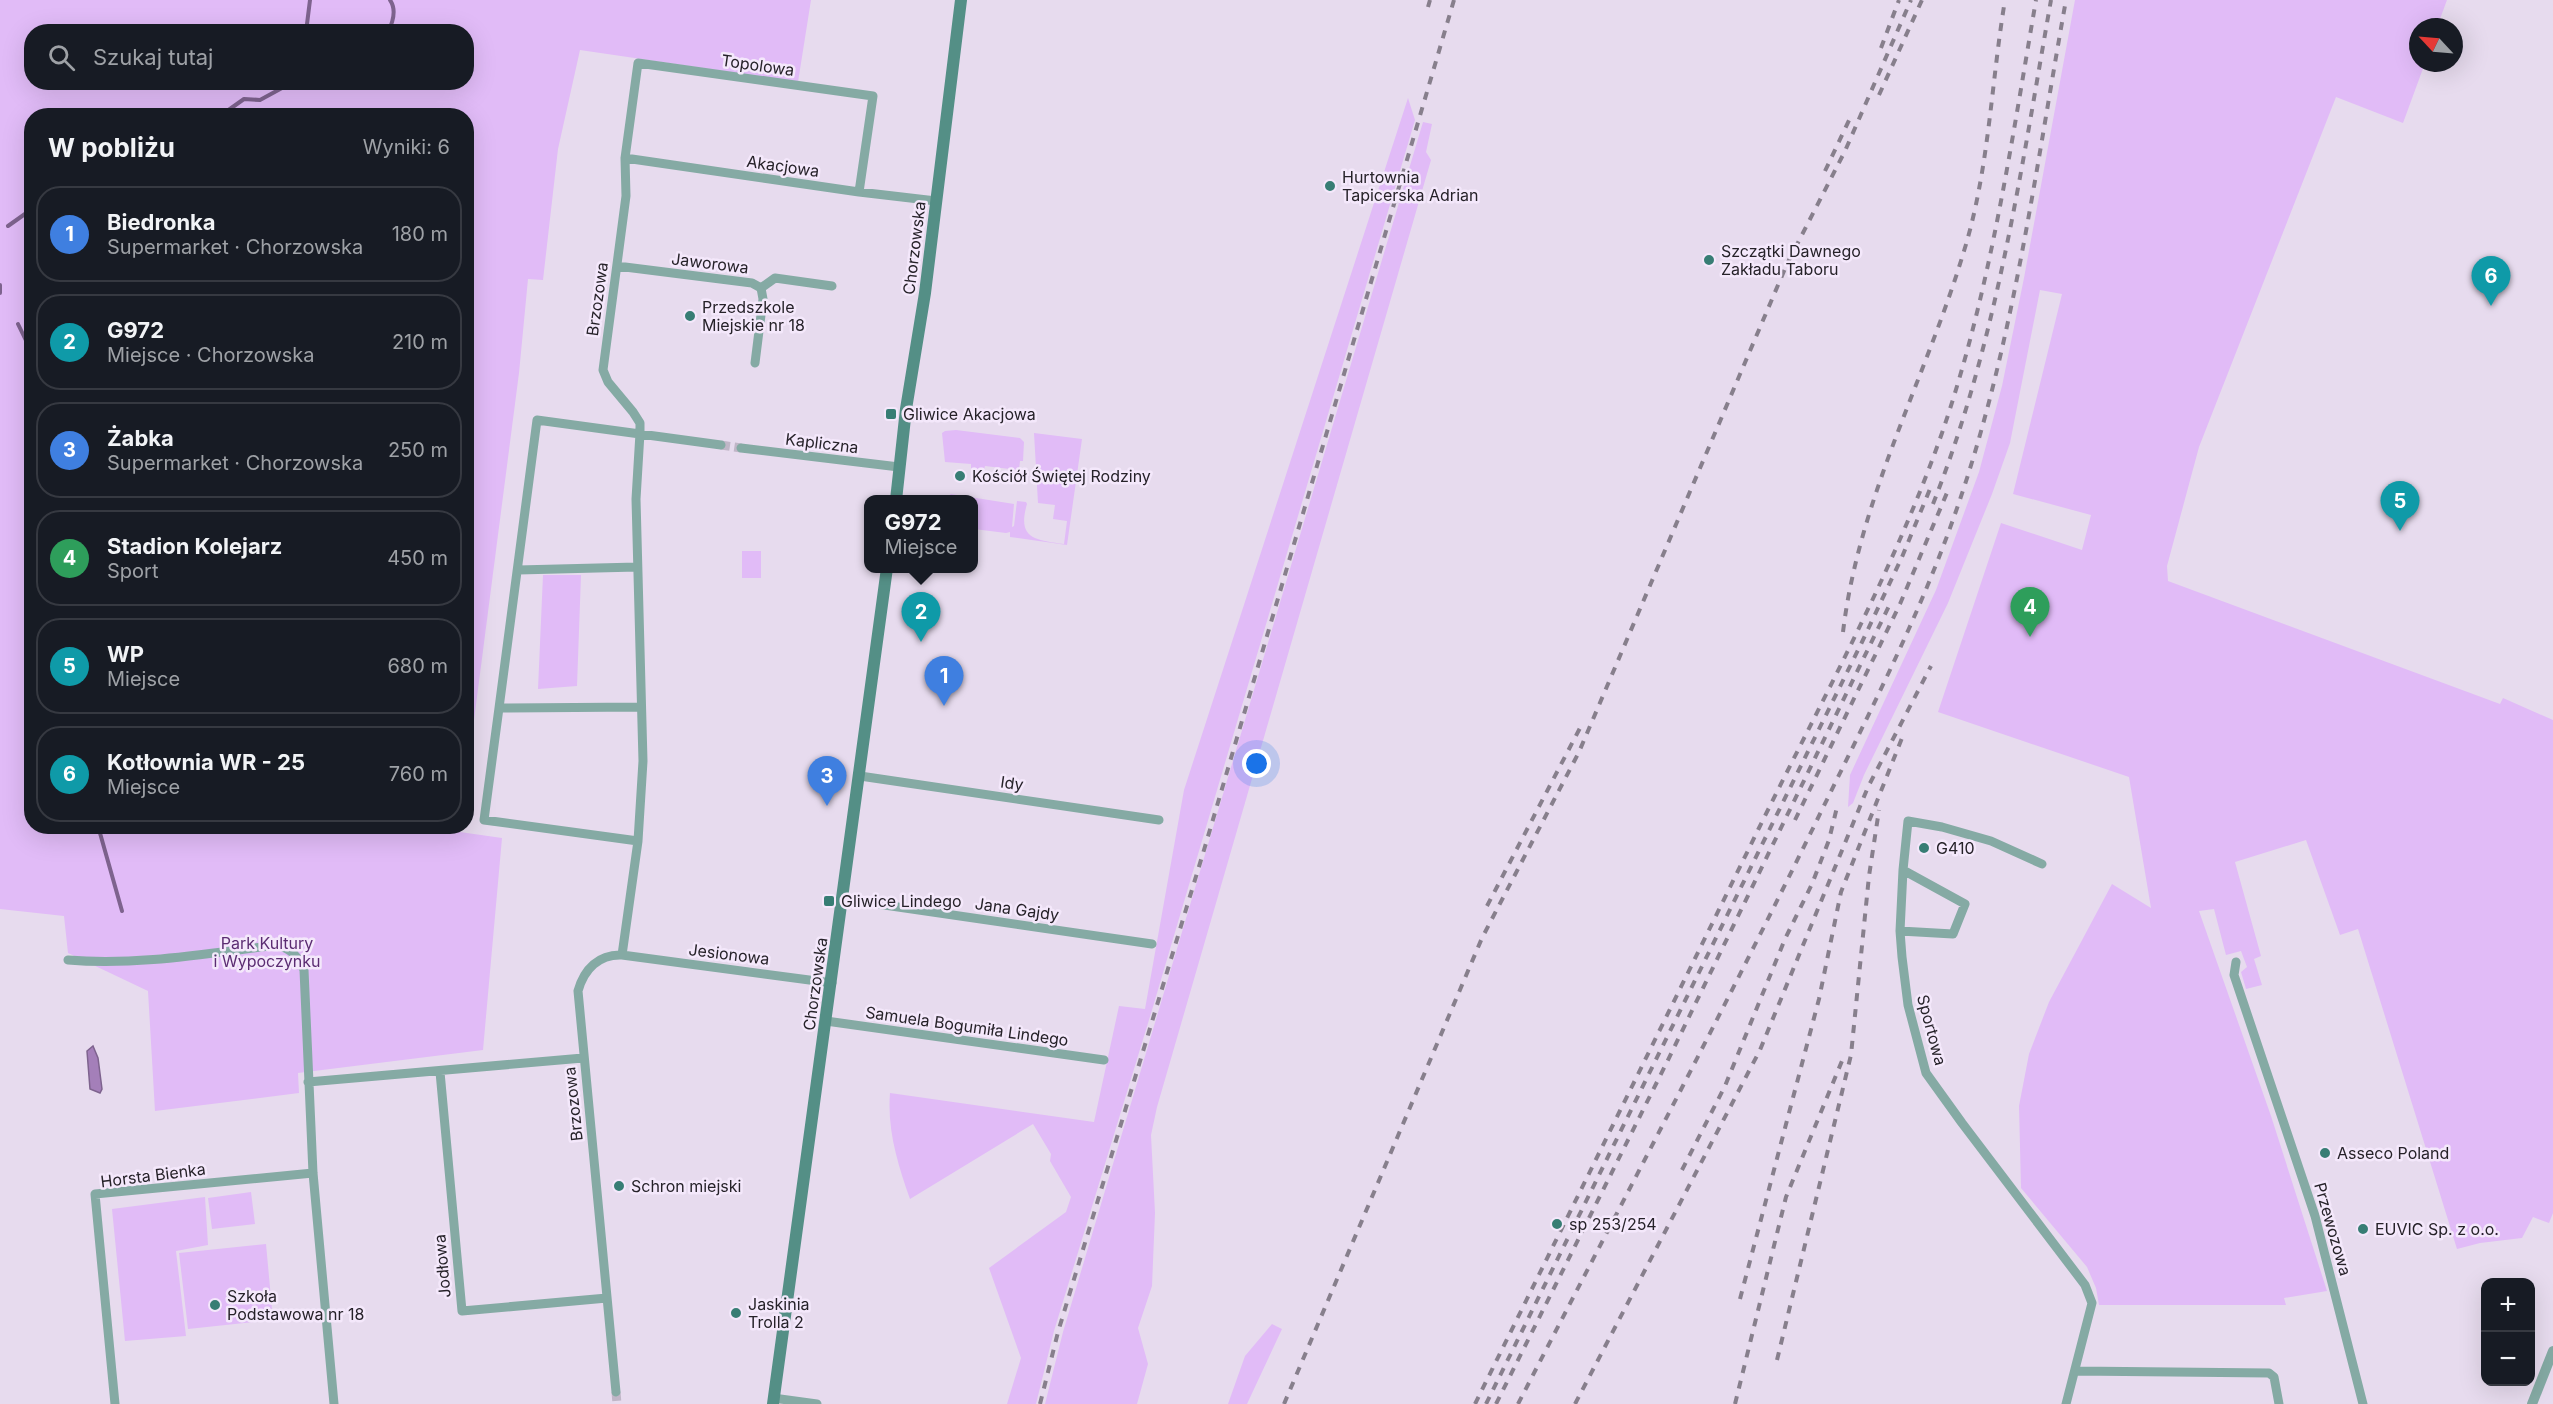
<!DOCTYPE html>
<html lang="pl">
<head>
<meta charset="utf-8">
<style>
  body { margin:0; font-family:Inter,sans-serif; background:#242831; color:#f1f3f6 }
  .controls { position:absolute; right:18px; bottom:18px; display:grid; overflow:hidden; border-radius:12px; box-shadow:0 6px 24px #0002 }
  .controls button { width:54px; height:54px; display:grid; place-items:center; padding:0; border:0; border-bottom:2px solid #363941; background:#171b24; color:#f1f3f6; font:30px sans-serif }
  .compass { position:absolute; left:2409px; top:18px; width:54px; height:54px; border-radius:50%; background:#171b24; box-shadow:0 6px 24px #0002; rotate:296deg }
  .you { position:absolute; left:1257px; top:764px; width:21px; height:21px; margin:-15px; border:4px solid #fff; border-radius:50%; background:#1a73e8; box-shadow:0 0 0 9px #1a73e833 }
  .badge { display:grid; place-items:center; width:39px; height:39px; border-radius:50%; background:#1a73e8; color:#fff; font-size:20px; font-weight:700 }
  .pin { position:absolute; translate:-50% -50px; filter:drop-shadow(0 2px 3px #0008) }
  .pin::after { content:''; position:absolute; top:32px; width:21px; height:18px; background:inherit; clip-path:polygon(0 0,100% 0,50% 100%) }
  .popup { position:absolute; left:864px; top:495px; width:114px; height:78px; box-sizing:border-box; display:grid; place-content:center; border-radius:12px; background:#171b24; filter:drop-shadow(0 2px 4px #0005); font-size:20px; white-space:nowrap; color:#9ea1a6 }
  .popup b { font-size:22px; color:#f1f3f6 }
  .popup::after { content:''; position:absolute; left:50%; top:100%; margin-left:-12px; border:12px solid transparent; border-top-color:#171b24 }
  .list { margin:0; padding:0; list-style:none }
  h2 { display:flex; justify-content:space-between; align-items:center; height:78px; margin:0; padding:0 24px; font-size:26px }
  h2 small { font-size:20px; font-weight:400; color:#9ea1a6 }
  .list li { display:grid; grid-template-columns:39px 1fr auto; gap:18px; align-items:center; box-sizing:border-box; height:96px; margin:0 12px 12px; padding:0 12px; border:2px solid #363941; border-radius:24px }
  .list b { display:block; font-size:22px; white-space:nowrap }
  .list p { margin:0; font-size:20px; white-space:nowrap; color:#9ea1a6 }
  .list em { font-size:20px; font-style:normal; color:#9ea1a6 }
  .icon { flex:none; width:33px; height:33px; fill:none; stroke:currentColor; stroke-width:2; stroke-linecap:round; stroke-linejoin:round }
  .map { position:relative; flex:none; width:2553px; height:1404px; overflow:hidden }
  .search { position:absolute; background:#171b24; box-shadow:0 6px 24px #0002; left:24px; top:24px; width:450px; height:66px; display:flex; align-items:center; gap:15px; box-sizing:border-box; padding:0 21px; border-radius:24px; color:#9ea1a6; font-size:22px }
  .panel { position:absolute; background:#171b24; box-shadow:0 6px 24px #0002; left:24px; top:108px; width:450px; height:726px; border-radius:24px }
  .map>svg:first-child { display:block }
  .green { fill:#e1bbf7; fill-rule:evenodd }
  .water { fill:#a47fb9; stroke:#7e638e; stroke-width:1.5 }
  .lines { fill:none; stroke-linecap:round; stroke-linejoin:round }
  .stream { stroke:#7e638e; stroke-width:4 }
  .minor-tunnel { stroke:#c0b6c7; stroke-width:9; stroke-dasharray:9 4.5; stroke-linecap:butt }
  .minor { stroke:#85aaa4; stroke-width:9 }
  .tertiary { stroke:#85aaa4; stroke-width:10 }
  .secondary { stroke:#548f86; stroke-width:12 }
  .rail { stroke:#877f8c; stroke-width:4; stroke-dasharray:8 8; stroke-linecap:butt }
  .poi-dot { fill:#377d74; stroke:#f4e8fb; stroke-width:2 }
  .labels { text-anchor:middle; stroke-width:5; stroke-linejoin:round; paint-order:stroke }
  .street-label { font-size:16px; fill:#262229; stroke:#f4e8fb }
  .poi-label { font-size:16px; fill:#262229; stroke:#f4e8fb; text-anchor:start }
  .park-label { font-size:16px; fill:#5b2c72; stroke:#f4e8fb }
</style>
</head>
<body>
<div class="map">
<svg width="2553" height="1404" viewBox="0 0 2553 1404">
  <rect width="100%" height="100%" fill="#e7dbee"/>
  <path class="green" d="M0 0H811L798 82 580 50 558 149 543 280 528 279 519 373 467 774 466 116H32V826H460V832L502 838 483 1050 298 1073 299 1093 155 1111 148 991 68 953 64 916 0 909ZM32 32H466V82H32Z
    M2075 0H2447L2437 27H2418V63H2425L2403 123 2336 97 2199 447 2167 566 2168 581 2500 704 2503 698 2553 720V1213L2549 1223 2533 1217 2522 1238 2480 1243 2457 1249 2358 929 2340 935 2306 840 2235 862 2261 956 2254 959 2262 985 2246 989 2241 972 2247 967 2241 951 2226 955 2214 909 2199 911 2271 1116 2327 1291 2284 1298 2286 1305H2099L2096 1288 2087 1267 2021 1188 2019 1106 2029 1054 2049 1002 2112 884 2151 908 2129 777 1938 712 2001 523 2082 550 2091 515 2013 494 2062 294 2040 290 2010 443 1992 494 1948 603 1864 775 1853 803 1848 807 1850 775 1936 590 1979 472 2002 386 2024 278Z
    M1408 98 1415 120 1152 1010 1054 1331 1036 1404H1007L1021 1358 989 1268 1066 1212 1071 1197 1050 1161 1051 1154 1033 1124 910 1199C898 1165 887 1130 890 1093L1094 1122 1119 1006 1145 1009 1184 790Z
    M1423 122 1432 124 1426 152 1431 160 1157 1107 1151 1135 1155 1213 1152 1286 1138 1328 1148 1364 1137 1404H1045L1063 1332Z
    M956 430 1020 438 1024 442 1023 461H1020L1019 470 985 466 983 473 971 469V464L945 462 942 433 945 431Z
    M1034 433 1082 439 1067 545 1010 537V532L1006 533 974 529V500L944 499 951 494 1014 504 1012 527 1014 526 1017 501 1026 502 1027 504C1017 538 1034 540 1064 544L1067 521 1053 519 1055 505 1038 503Z
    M742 551H761V578H742Z
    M543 575H581L577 686 538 689Z
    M251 1192 255 1224 212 1229 208 1198Z
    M205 1197 208 1245 176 1251 186 1336 125 1341 112 1209Z
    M266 1244 273 1320 188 1329 179 1253Z
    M1272 1324 1282 1329 1247 1404H1228L1245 1356Z"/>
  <path class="water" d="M93 1046 98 1058 102 1089 100 1093 90 1089 87 1051Z"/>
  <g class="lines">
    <path class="stream" d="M306 32 310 0
      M388 32C393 22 397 10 390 0
      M220 116 244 99 260 100 293 82
      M8 226 32 209
      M0 285V293
      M18 324 32 353
      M98 826 122 911"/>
    <path class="minor-tunnel" d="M721 445 741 448
      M616 1392 617 1404"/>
    <path class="minor" d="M625 158 859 192 936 201
      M617 266 752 283 761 288 775 278 832 286
      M755 363 763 299 761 288
      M741 448 899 467
      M518 570 637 567
      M641 707 499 708 537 420 721 445
      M499 708 484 820 638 841
      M860 776 1159 820
      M2042 864 1991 841 1942 827 1908 821 1903 870 1900 931 1902 957 1908 1005 1926 1073 1962 1123 2085 1285 2092 1303 2066 1404
      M843 899 1152 944
      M1900 931 1953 934 1965 904 1903 870
      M622 955 832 983
      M68 960C138 966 210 953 278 945 292 950 298 956 304 970L313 1173 334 1404
      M2236 962 2234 975 2315 1216 2363 1404
      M826 1021 1104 1060
      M440 1072 462 1311 607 1298
      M308 1082 583 1058
      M2076 1371 2269 1373 2274 1377 2279 1404
      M616 1392 578 991C584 969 599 954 622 955L638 841 643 761 636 499 640 433V423L633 412 608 382 603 370 626 196 625 158 638 63 873 96 859 192
      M773 1398 817 1404
      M115 1404 95 1194 313 1173"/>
    <path class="tertiary" d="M2532 1404 2553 1351"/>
    <path class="secondary" d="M896 500 906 409 925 293 961 0
      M773 1404 887 568"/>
    <path class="rail" d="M1428 7 1430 0
      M1881 48 1899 0
      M1879 95 1922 0
      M1825 171 1852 114
      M1933 504C1997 342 2021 170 2051 0
      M1843 632C1859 498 1926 378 1964 251 1989 170 1991 84 2005 0
      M1795 820 1900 604 1949 488
      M1487 906 1580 728
      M1682 1170 1725 1086 1785 939 1812 884 1829 840 1837 807
      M1740 1299 1819 999 1841 892 1902 738
      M1777 1360 1851 1055 1869 876 1879 810
      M1040 1404 1058 1332 1204 850 1454 0
      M1284 1404 1482 938 1579 752 1787 264 1845 151 1911 0
      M1475 1404C1570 1212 1665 1020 1759 828 1823 698 1894 570 1942 433 1990 293 2011 145 2036 0
      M1486 1404 1862 642 1902 557 1930 489
      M1496 1404 1667 1062 1889 606
      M1518 1404C1618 1210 1721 1016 1817 820 1866 719 1918 620 1955 514 2013 349 2035 172 2066 0
      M1575 1404 1760 1050 1868 787 1931 666
      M1735 1404 1786 1197 1844 1056"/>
  </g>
  <g class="poi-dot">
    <circle cx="1330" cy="186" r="6"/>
    <circle cx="1709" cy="260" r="6"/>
    <circle cx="690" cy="316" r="6"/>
    <rect x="885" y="408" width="12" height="12" rx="3"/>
    <circle cx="960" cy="476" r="6"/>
    <circle cx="1924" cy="848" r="6"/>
    <rect x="823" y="895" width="12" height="12" rx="3"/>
    <circle cx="2325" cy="1153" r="6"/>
    <circle cx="619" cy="1186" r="6"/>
    <circle cx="1557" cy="1224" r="6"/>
    <circle cx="2363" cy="1229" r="6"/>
    <circle cx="215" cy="1305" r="6"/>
    <circle cx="736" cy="1313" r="6"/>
  </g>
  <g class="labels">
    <g class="street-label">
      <text transform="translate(758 65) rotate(8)" y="6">Topolowa</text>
      <text transform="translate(783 166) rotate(8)" y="6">Akacjowa</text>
      <text transform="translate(914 248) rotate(-83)" y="6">Chorzowska</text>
      <text transform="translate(710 263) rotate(7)" y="6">Jaworowa</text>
      <text transform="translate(597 299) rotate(-82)" y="6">Brzozowa</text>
      <text transform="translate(822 443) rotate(7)" y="6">Kapliczna</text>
      <text transform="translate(1012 783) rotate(8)" y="6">Idy</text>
      <text transform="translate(1017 909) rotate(8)" y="6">Jana Gajdy</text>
      <text transform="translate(729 954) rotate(7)" y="6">Jesionowa</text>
      <text transform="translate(815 984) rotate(-82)" y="6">Chorzowska</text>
      <text transform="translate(967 1026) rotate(8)" y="6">Samuela Bogumiła Lindego</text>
      <text transform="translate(1932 1030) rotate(75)" y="6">Sportowa</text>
      <text transform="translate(573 1104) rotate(-96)" y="6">Brzozowa</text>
      <text transform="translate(153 1175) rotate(-7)" y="6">Horsta Bienka</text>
      <text transform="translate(2333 1229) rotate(74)" y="6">Przewozowa</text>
      <text transform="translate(442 1266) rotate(-95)" y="6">Jodłowa</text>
    </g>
    <g class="poi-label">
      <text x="1342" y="183">Hurtownia<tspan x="1342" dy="18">Tapicerska Adrian</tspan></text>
      <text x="1721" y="257">Szczątki Dawnego<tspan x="1721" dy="18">Zakładu Taboru</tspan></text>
      <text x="702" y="313">Przedszkole<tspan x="702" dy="18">Miejskie nr 18</tspan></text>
      <text x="903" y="420">Gliwice Akacjowa</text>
      <text x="972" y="482">Kościół Świętej Rodziny</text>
      <text x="1936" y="854">G410</text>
      <text x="841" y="907">Gliwice Lindego</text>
      <text x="2337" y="1159">Asseco Poland</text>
      <text x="631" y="1192">Schron miejski</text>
      <text x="1569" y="1230">sp 253/254</text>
      <text x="2375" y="1235">EUVIC Sp. z o.o.</text>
      <text x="227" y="1302">Szkoła<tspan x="227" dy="18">Podstawowa nr 18</tspan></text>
      <text x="748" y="1310">Jaskinia<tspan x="748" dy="18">Trolla 2</tspan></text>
    </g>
    <g class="park-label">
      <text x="267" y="949">Park Kultury<tspan x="267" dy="18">i Wypoczynku</tspan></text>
    </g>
  </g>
</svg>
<div class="controls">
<button>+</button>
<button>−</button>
</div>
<svg class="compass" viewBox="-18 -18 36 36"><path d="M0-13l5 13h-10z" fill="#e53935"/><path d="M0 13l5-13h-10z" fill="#9ea1a6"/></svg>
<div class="you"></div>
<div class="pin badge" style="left:944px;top:706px;background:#3f7fe0">1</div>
<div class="pin badge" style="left:921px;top:642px;background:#0f9aa8">2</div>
<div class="popup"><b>G972</b>Miejsce</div>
<div class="pin badge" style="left:827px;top:806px;background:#3f7fe0">3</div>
<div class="pin badge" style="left:2030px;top:637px;background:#2e9e5b">4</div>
<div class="pin badge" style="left:2400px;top:531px;background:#0f9aa8">5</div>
<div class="pin badge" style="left:2491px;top:306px;background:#0f9aa8">6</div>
<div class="search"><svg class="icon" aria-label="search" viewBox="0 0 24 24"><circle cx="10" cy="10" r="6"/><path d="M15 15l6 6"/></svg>Szukaj tutaj</div>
<section class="panel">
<h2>W pobliżu<small>Wyniki: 6</small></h2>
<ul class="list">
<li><span class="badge" style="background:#3f7fe0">1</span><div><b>Biedronka</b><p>Supermarket · Chorzowska</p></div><em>180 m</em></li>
<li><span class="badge" style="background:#0f9aa8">2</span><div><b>G972</b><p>Miejsce · Chorzowska</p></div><em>210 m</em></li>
<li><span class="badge" style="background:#3f7fe0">3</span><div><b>Żabka</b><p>Supermarket · Chorzowska</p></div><em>250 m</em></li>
<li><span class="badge" style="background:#2e9e5b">4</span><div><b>Stadion Kolejarz</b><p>Sport</p></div><em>450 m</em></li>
<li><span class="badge" style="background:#0f9aa8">5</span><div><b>WP</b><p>Miejsce</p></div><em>680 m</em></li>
<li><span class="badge" style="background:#0f9aa8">6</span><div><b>Kotłownia WR - 25</b><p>Miejsce</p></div><em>760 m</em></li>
</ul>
</section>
</div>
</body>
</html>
